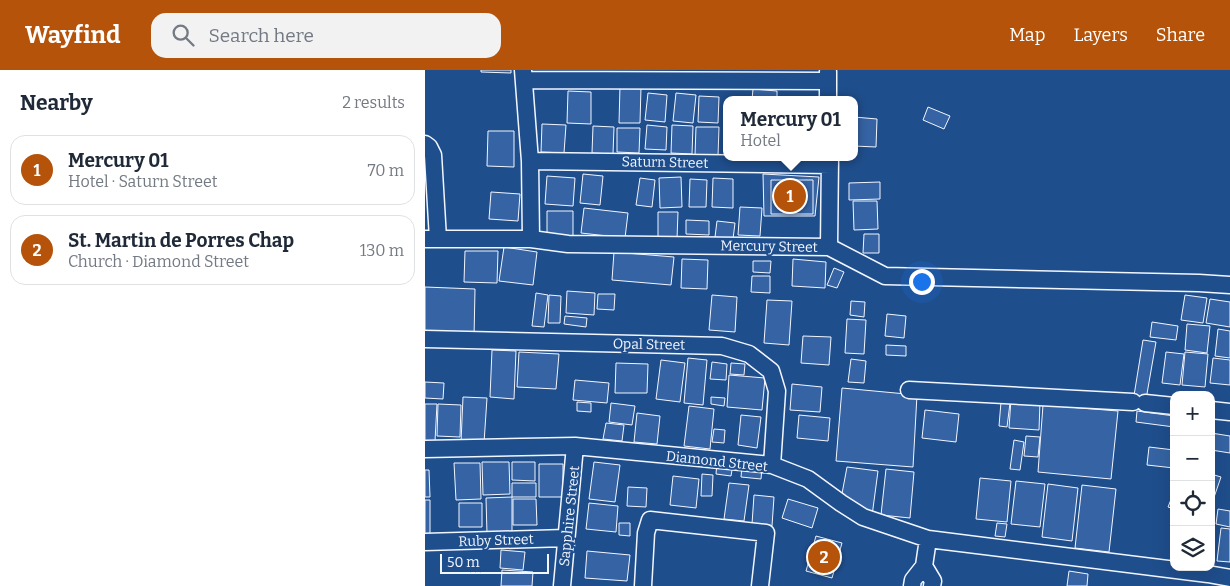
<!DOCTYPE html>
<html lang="en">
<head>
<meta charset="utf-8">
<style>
  body { margin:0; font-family:Bitter,serif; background:#f2f2f3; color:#1f2937 }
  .controls { position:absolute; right:15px; bottom:15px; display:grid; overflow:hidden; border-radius:10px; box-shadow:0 5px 20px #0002 }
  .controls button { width:45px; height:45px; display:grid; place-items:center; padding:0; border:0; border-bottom:1px solid #e0e1e3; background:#fff; color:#1f2937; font:25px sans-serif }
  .scale { position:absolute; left:15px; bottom:12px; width:109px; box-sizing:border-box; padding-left:5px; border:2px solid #f2f6ff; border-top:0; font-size:14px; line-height:18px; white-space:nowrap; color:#f2f6ff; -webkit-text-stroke:4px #1f4e8c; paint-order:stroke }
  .you { position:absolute; left:496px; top:211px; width:18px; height:18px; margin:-12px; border:4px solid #fff; border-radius:50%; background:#1a73e8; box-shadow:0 0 0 8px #1a73e833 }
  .badge { display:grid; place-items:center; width:32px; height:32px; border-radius:50%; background:#b45309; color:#fff; font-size:16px; font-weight:700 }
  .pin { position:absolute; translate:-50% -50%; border:2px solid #fff; box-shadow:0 1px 5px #0006 }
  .popup { position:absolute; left:298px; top:26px; width:135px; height:65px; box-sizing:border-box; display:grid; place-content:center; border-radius:10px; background:#fff; filter:drop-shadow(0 1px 4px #0005); font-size:16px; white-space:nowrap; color:#747a83 }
  .popup b { font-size:19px; color:#1f2937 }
  .popup::after { content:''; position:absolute; left:50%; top:100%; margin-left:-10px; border:10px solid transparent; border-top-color:#fff }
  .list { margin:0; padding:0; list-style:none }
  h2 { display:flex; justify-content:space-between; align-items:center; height:65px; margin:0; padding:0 20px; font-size:21px }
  h2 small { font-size:16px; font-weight:400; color:#747a83 }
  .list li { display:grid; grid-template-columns:32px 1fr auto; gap:15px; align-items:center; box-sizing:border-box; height:70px; margin:0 10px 10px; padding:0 10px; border:1px solid #e0e1e3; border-radius:15px }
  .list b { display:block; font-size:19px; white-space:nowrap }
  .list p { margin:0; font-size:16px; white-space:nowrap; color:#747a83 }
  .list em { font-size:16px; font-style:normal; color:#747a83 }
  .icon { flex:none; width:28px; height:28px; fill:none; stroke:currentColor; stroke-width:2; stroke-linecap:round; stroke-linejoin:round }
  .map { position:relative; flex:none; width:805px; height:516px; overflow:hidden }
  header { display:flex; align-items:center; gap:30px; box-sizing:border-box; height:70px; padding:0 25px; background:#b45309; color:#fff }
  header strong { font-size:24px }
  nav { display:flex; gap:28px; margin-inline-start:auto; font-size:18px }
  .search { width:350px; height:45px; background:#f2f2f3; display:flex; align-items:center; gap:12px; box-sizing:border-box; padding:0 18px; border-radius:15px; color:#747a83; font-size:19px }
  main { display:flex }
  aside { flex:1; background:#fff }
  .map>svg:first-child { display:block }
  .building { fill:#3563a3; stroke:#f2f6ff }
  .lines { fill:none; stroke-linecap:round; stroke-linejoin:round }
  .minor-casing { stroke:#f2f6ff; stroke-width:19 }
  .minor { stroke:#1f4e8c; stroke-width:16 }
  .labels { text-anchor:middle; stroke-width:4; stroke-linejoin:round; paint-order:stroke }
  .street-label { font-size:14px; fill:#f2f6ff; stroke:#1f4e8c }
</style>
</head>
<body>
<header>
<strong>Wayfind</strong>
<div class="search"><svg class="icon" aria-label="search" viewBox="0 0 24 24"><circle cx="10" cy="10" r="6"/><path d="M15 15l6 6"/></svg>Search here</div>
<nav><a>Map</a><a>Layers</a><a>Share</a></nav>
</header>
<main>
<aside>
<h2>Nearby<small>2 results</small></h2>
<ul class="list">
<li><span class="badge">1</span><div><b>Mercury 01</b><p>Hotel · Saturn Street</p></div><em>70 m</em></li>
<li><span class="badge">2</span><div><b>St. Martin de Porres Chap</b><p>Church · Diamond Street</p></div><em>130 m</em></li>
</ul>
</aside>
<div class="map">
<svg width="805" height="516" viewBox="0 0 805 516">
  <rect width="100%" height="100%" fill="#1f4e8c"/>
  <path class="building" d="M56 0H86V3L56 2Z
    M195 16 216 17 215 53H194Z
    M328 19 352 21V30H327Z
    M143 21 166 22V54L142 53Z
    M223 23 242 25 240 52 220 50Z
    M251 23 271 25 268 53 248 51Z
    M274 26 294 27 293 53 273 52Z
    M503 37 525 46 519 59 498 50Z
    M429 47 452 49 451 77 429 76Z
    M117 54 141 55 139 83 116 82Z
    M222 55 242 57 241 80 220 79Z
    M247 55 268 56 267 84 246 83Z
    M168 56 189 57 188 84 167 83Z
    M271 57H294L293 86 270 85Z
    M192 58H215L214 83 192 82Z
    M63 61H89V97L62 96Z
    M158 104 178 106 175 135 155 133Z
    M338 104 394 107 390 146H339Z
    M122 106 150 108 148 136 120 134Z
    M256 107 257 137 235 138 234 108Z
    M215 108 230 110 227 137 211 135Z
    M288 108 308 109V138L287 137Z
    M265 109 282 110 281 137H264Z
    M346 110H388V144H346Z
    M455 112V129L424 130V113Z
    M66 122 95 124 93 151 64 149Z
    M428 131H452L453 159 429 160Z
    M315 137 337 138 335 166 313 165Z
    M159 138 203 143 200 168 156 163Z
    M122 141H148V167H122Z
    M233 142H253L252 169 233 168Z
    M261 150 284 151V165L261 164Z
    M292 151 310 153 308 169 290 167Z
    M439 164H454V183H438Z
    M79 177 112 182 108 215 74 211Z
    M40 181H73L72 213 39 212Z
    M189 182 249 187 246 215 187 210Z
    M257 189 283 190 282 219 256 218Z
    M368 189 401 192 400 218 367 216Z
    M328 191H346L345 203 328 202Z
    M409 198 419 202 412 218 402 215Z
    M327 206H345V223L326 222Z
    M0 217 50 219 49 268 0 266Z
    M142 221 170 223 169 245 141 243Z
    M111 223 123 225 119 257 107 256Z
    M173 224H190L189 240 172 239Z
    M124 225 136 226 135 253H123Z
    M287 225 312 227 310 262 284 260Z
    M760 225 782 228 778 253 756 250Z
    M785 229 805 232V257L781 253Z
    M342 230 367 231 364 275 339 273Z
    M426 231 440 232 439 247 425 245Z
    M462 244 481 246 479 268 460 266Z
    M140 246 162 248 161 257 139 254Z
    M422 249 441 250 439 284 420 283Z
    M727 252 753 256 751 270 725 267Z
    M762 254 785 256 782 283 760 280Z
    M793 259 805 261V288L790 286Z
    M378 266 406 267 404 295 376 293Z
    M718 270 731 272 719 341 707 338Z
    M461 275 481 276V286L461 285Z
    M67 280 91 281 89 329 65 327Z
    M94 282 134 284 131 319 92 317Z
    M741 282 759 284 755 315 737 313Z
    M760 282 783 284 780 317 757 315Z
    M263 288 282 290 278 335 259 333Z
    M788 288 805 290V315L785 313Z
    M426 289 441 291 439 313 423 312Z
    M236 290 260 293 255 332 231 329Z
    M287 292 302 294 301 310 285 309Z
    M191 293 223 294 222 323H190Z
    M306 293 320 294 319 305 305 304Z
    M304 305 340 308 337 340 302 337Z
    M150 310 184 313 182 333 148 330Z
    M0 312 19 313 18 329 0 328Z
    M367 314 397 317 395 342 365 340Z
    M417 318 492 325 488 397 411 391Z
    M38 327 62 328 59 373 36 372Z
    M286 327 300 328 299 336 286 334Z
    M586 329 615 332 614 360 584 358Z
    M152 332 166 333V342L152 341Z
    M576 332 585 333 582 357 574 356Z
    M186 333 210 336 207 355 184 352Z
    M0 334H12L10 371H0Z
    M13 334 36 335 35 367 12 366Z
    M618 335 693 341 686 409 613 402Z
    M264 336 289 339 285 379 259 376Z
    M500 340 534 344 531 372 497 368Z
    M712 341 749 346V357L711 352Z
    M212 343 235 346 232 374 209 372Z
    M316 345 336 347 332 378 313 375Z
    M374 345 405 348 403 371 372 368Z
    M786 350H789L788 361H786Z
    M181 353 199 355 197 371 178 369Z
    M289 359 300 360 299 373 287 372Z
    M786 363 805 366V383L786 380Z
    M601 366 615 367 613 387 599 386Z
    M589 370 599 372 595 400 585 399Z
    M724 377 749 380V398L722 395Z
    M57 392H84L85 424 58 425Z
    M87 392H110V411L87 410Z
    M169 392 195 395 190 432 164 429Z
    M292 392 308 394 306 406 291 404Z
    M29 393H55L56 429 31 430Z
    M114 394H138V427H114Z
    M317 396 337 398 336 409 316 407Z
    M422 397 453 401 447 446 416 429Z
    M461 399 489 402 485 448 456 445Z
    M0 400H4L5 427H0Z
    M277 404 288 405 287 426H276Z
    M786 404 796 407 786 436Z
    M248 406 274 409 271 438 245 435Z
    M555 408 586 411 582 452 551 449Z
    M591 411 620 414 615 457 586 454Z
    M87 413H111V427H87Z
    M304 413 324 415 319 451 299 449Z
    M623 414 653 418 647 471 617 467Z
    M657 415 691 419 684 482 650 478Z
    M203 417 222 418 221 437 202 436Z
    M749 422V439L743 437Z
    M329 425 349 427 347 456 327 454Z
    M87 427V464H62L61 428Z
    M88 429H111L112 455H88Z
    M363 429 393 438 387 458 357 448Z
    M0 430H5V467H0Z
    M34 433H57V457H34Z
    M164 433 193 436 191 462 161 459Z
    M793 439 805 441V457L791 454Z
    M194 453H205V466L194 465Z
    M572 453 582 454 580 467 570 466Z
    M796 458 805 459V492L792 491Z
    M391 466 417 473 407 508 381 501Z
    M76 480 100 482 98 500 75 498Z
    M162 481 205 485 202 511 160 508Z
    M77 500 108 502 107 516H76Z
    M644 501 663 504 662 516H642Z"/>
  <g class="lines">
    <defs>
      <path id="minor" d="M98 0 105 91 106 169 143 174 404 177 460 206 774 213 805 215
        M403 2V30
        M100 10 403 11
        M0 74 4 77 8 85 13 169
        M105 91 405 95
        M0 169H106
        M404 177 405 87
        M0 269 297 276 324 284 346 301 352 321 347 395
        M484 320 708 332
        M720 333 749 336
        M786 340 805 342
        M0 379 150 376 347 395 383 409 416 433 438 447 503 469 783 504 805 508
        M0 472 141 468
        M499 496 508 511 507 516
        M137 516 150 376
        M218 516 221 463 225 450 341 463 335 516
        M487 516 488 510 499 496 503 469"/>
    </defs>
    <use href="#minor" class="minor-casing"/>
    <use href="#minor" class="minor"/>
  </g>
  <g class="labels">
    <g class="street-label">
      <text transform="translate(240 92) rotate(1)" y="5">Saturn Street</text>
      <text transform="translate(344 176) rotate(1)" y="5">Mercury Street</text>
      <text transform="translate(224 274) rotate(1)" y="5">Opal Street</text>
      <text transform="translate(292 391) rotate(6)" y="5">Diamond Street</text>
      <text transform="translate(144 446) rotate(-84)" y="5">Sapphire Street</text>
      <text transform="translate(71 470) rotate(-2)" y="5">Ruby Street</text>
    </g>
  </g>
</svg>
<div class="controls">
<button>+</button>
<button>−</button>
<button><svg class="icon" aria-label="locate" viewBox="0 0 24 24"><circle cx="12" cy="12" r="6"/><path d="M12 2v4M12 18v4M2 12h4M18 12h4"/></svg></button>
<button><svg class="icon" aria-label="layers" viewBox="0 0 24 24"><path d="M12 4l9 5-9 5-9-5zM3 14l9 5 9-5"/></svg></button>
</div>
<div class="scale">50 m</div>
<div class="you"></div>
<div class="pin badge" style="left:365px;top:126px">1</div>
<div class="popup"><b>Mercury 01</b>Hotel</div>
<div class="pin badge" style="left:399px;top:487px">2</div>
</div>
</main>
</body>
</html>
